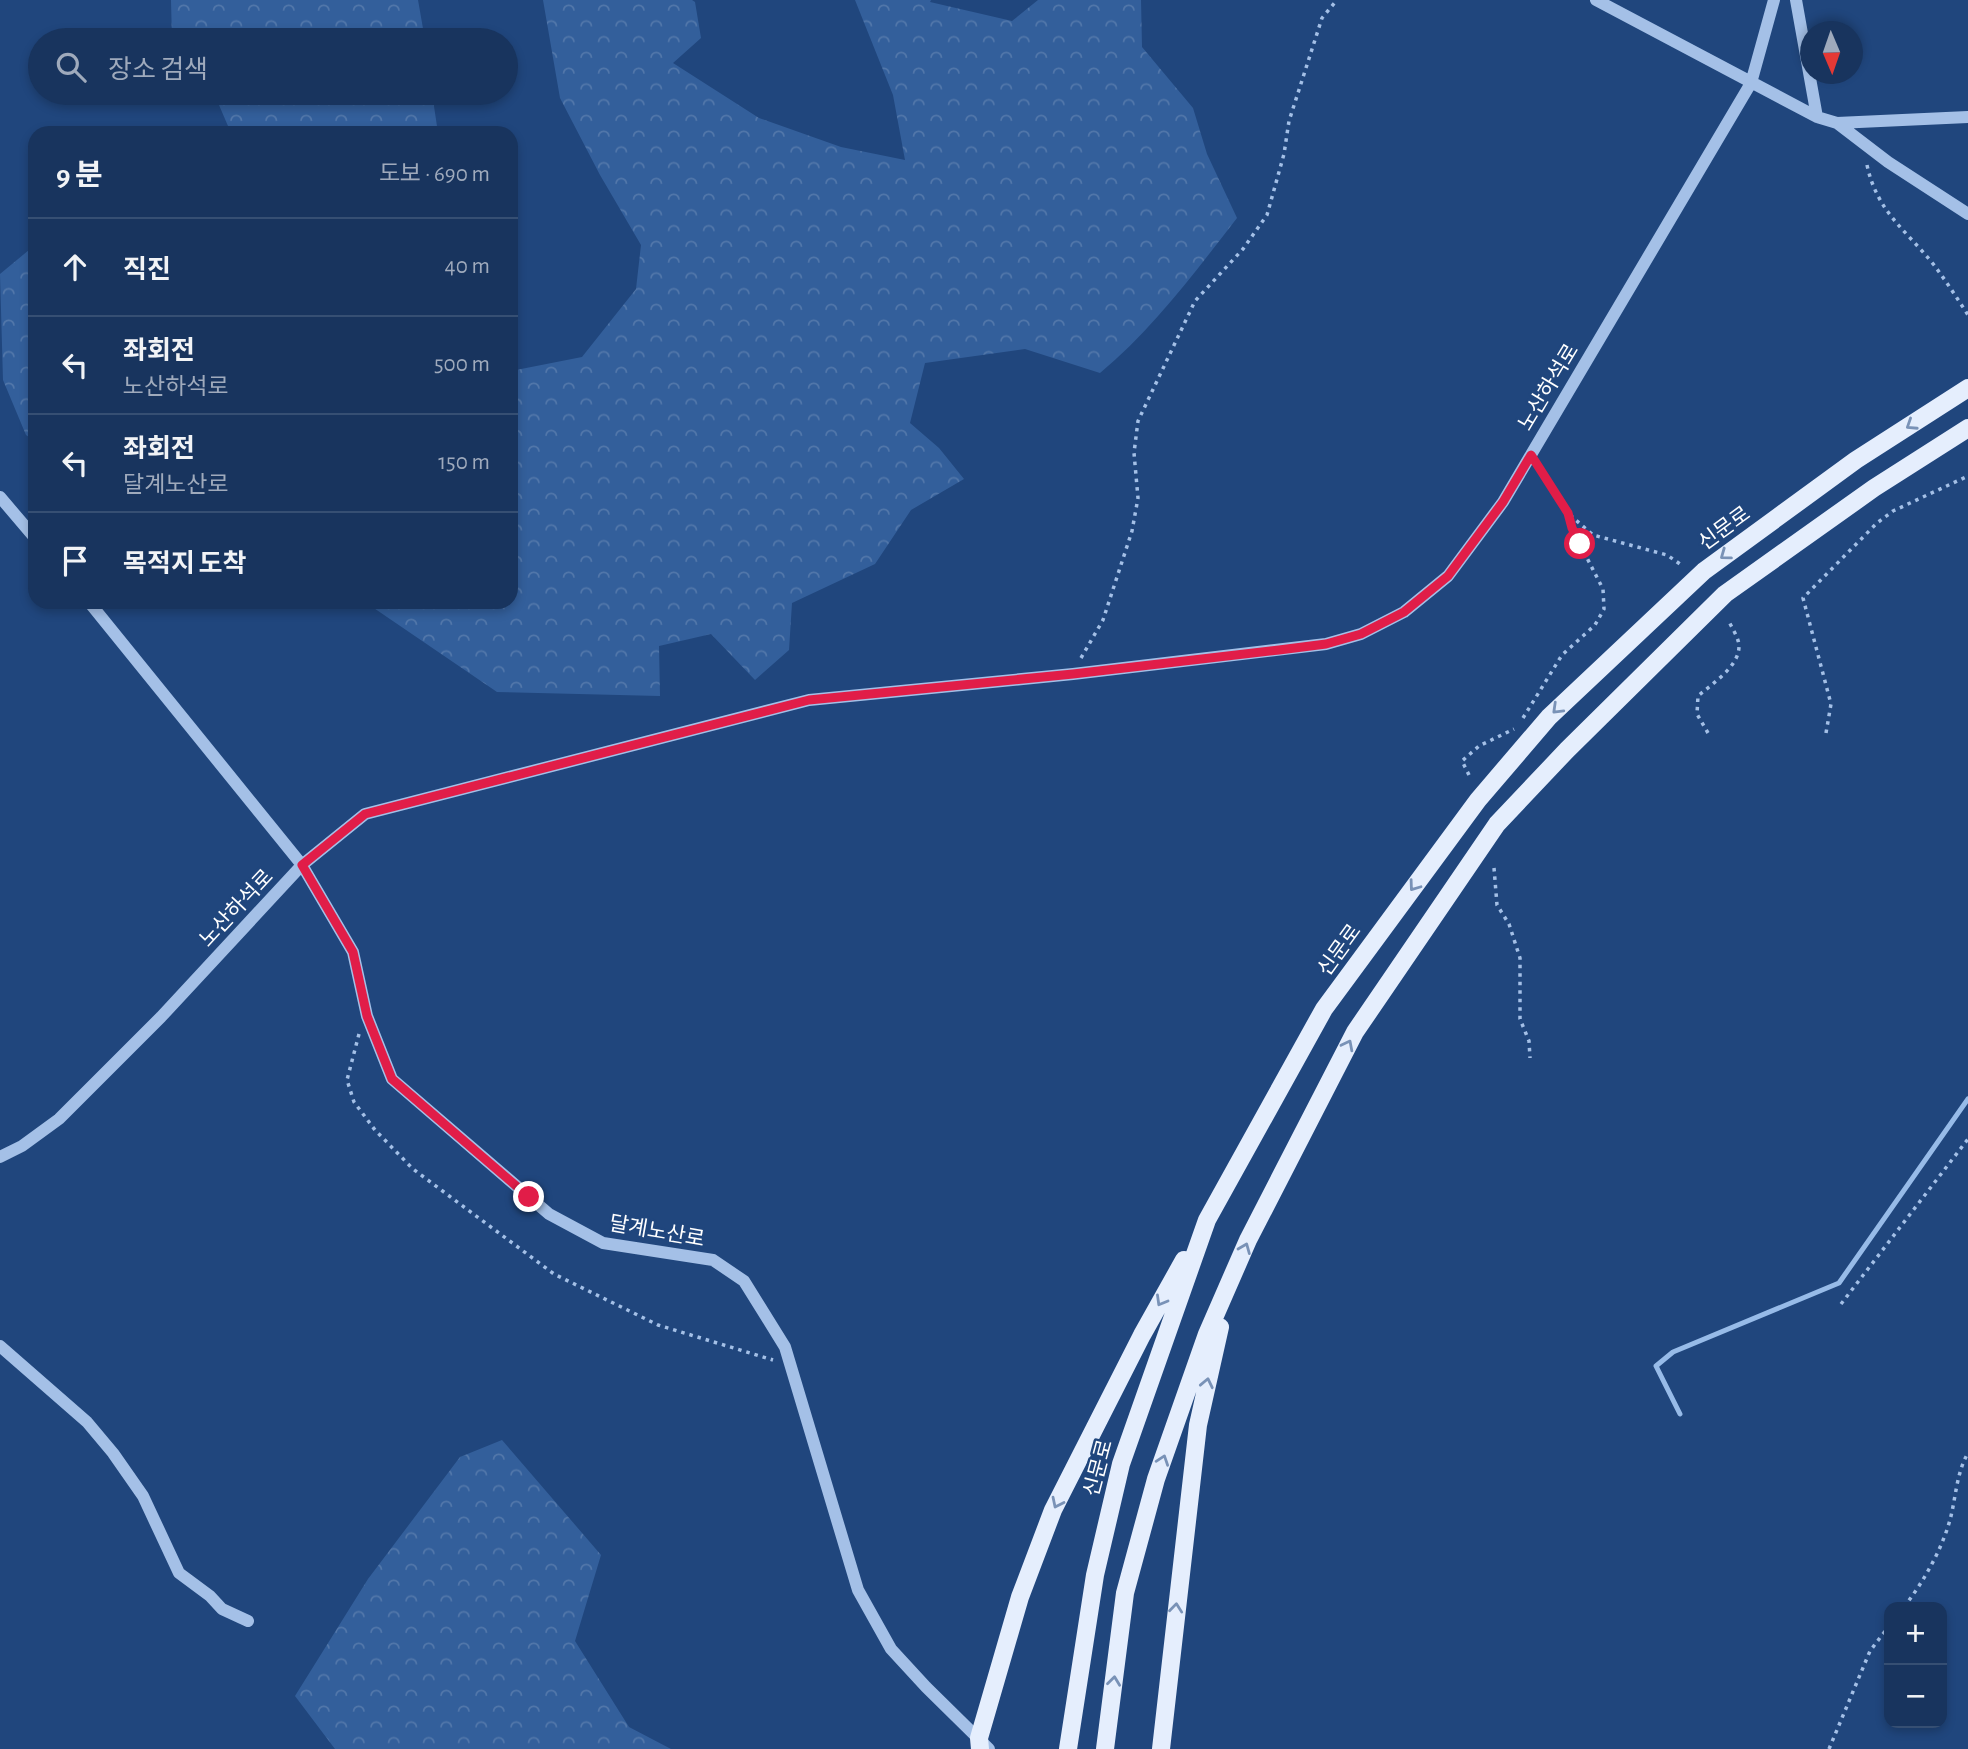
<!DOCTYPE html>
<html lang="ko">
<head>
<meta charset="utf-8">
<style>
  body { margin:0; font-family:"Alegreya Sans","Noto Sans KR",sans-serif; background:#213c64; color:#f1f3f6 }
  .controls { position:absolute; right:21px; bottom:21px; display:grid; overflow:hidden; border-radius:14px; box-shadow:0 4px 10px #0003 }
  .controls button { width:63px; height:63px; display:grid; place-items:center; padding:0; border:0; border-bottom:2px solid #364f73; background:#18345e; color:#f1f3f6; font:35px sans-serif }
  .compass { position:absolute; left:1800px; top:21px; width:63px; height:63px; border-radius:50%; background:#18345e; box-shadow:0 4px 10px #0003; rotate:178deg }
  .stop { position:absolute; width:21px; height:21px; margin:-16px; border:5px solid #e11d48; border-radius:50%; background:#fff }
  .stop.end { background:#e11d48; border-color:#fff; box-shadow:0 2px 7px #0008 }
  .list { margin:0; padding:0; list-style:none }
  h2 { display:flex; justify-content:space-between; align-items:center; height:91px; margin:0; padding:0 28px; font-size:30px }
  h2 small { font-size:23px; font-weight:400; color:#9faabc }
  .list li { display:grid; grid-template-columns:46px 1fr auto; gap:21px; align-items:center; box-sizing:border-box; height:98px; padding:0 28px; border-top:2px solid #364f73 }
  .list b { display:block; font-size:26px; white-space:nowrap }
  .list p { margin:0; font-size:23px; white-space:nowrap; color:#9faabc }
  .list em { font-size:23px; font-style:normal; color:#9faabc }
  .icon { flex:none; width:38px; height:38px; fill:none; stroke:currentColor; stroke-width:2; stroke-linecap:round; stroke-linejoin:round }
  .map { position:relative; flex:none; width:1968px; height:1749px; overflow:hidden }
  .search { position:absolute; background:#18345e; box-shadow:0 4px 10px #0003; left:28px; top:28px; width:490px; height:77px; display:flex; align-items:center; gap:18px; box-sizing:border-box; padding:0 24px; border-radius:38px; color:#9faabc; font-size:26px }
  .panel { position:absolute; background:#18345e; box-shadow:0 4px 10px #0003; left:28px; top:126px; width:490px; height:483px; border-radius:21px }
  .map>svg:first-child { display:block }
  .forest { fill:url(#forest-crowns) }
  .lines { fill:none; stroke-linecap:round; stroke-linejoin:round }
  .stream { stroke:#97bbe8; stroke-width:5 }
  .path { stroke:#a4c0e7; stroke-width:3.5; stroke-dasharray:3.5 5; stroke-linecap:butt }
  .minor { stroke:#a4c0e7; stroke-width:12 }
  .major { stroke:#e5eefd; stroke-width:18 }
  .oneway { stroke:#7992b7 }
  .route { stroke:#e11d48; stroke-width:9 }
  .labels { text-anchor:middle; stroke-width:5; stroke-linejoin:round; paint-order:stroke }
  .street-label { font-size:21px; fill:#fff; stroke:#20467d }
</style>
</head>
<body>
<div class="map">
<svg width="1968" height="1749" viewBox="0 0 1968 1749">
  <defs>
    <pattern id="forest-crowns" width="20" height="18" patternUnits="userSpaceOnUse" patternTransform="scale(1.75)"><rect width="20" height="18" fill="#335f9b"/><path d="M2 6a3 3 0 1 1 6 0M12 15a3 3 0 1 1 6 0" fill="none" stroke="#5277aa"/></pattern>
  </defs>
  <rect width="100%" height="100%" fill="#20467d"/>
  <path class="forest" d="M171 0H418L425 40H172Z
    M543 0H692L695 2 701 38 673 63 759 118 841 147 905 160 893 95 855 0H931L930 2 1012 21 1038 0H1141L1142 47 1193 108 1207 154 1237 218C1195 272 1153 329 1100 373L1025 349 925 363 910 423 939 448 964 479 911 510 875 564 792 603 789 650 755 680 711 634 659 646 660 696 497 692 365 602H511V371L582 357 636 289 641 245 600 175 560 98Z
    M209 93H432L438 133H231L219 105Z
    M35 245V441L26 435 3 380 0 274Z
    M502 1440 601 1555 575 1641 629 1727 671 1749H335L295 1696 368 1579 460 1457Z"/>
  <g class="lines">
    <path class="stream" d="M1680 1414 1656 1366 1673 1352 1839 1283 1968 1099"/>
    <path class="path" d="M1867 165C1877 212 1906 230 1934 265 1946 281 1957 298 1968 315
      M1570 515 1593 535 1667 555 1680 564
      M1081 658 1103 620 1132 531 1138 498 1134 453 1138 421 1195 301 1243 249 1267 215 1284 154 1289 121 1322 18 1337 0
      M1523 718 1562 655 1595 625 1604 609 1603 589 1572 529 1568 513 1539 468
      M1708 733 1697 714 1698 696C1713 683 1740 666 1739 645 1738 636 1731 627 1728 619
      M1826 733 1831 704 1803 598 1877 523 1893 511 1968 476
      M1469 775 1462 761 1479 746 1514 729
      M1494 868 1497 905 1509 924 1520 958V1019L1529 1041 1530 1058
      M359 1034 347 1080 354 1102 375 1130 413 1169 554 1274 658 1325 773 1360
      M1841 1304 1968 1139
      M1904 1607C1924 1581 1943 1548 1951 1516 1956 1495 1957 1472 1968 1453
      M1829 1749 1870 1651 1889 1626"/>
    <path class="minor" d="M1596 0 1817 117 1837 123 1968 117
      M1796 0 1817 117
      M1837 123 1888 162 1968 214
      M0 497 35 538
      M89 602 302 865 353 952 367 1016 392 1079 549 1214 603 1243 713 1260 744 1281 785 1347 858 1590 891 1649 926 1687 989 1749
      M0 1157 22 1146 59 1119 161 1017 302 865 365 814 809 700 1073 674 1326 644 1361 634 1404 612 1448 576 1503 502 1751 83 1774 0
      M0 1346 87 1422 113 1453 143 1496 179 1573 210 1596 222 1609 248 1621"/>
    <path class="major" d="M980 1749 979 1738 1020 1597 1053 1510 1142 1335 1184 1260
      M1068 1749 1095 1575 1121 1464 1207 1220 1324 1009 1478 800 1549 717 1704 571 1856 460 1968 388
      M1105 1749 1125 1593 1156 1479 1207 1334 1248 1240 1355 1032 1497 824 1567 750 1725 594 1874 488 1968 428
      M1161 1749 1198 1425 1220 1327"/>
  </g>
  <defs><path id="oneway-chevron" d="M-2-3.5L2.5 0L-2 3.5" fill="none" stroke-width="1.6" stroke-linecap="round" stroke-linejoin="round" transform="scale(1.75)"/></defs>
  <g class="oneway">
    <use href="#oneway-chevron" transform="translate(1911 425) rotate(147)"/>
    <use href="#oneway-chevron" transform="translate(1725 555) rotate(144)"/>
    <use href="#oneway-chevron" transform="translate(1557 709) rotate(136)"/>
    <use href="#oneway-chevron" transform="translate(1414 886) rotate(126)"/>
    <use href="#oneway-chevron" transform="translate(1348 1045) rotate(-63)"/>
    <use href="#oneway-chevron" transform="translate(1245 1248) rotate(-68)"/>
    <use href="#oneway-chevron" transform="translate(1161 1301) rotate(120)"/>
    <use href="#oneway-chevron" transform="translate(1207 1383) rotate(-78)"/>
    <use href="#oneway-chevron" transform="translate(1163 1460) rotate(-71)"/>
    <use href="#oneway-chevron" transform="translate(1057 1503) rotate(116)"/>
    <use href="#oneway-chevron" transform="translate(1176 1608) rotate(-84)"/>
    <use href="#oneway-chevron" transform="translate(1114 1681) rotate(-83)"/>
  </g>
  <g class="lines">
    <path class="route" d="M529 1197 392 1079 367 1016 353 952 302 865 365 814 809 700 1073 674 1279 650 1326 644 1361 634 1404 612 1448 576 1503 502 1531 455 1568 513 1572 528 1580 544"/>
  </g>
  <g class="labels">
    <g class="street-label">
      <text transform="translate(1548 387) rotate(-59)" y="7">노산하석로</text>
      <text transform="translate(1724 528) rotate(-36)" y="7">신문로</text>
      <text transform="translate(236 908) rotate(-47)" y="7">노산하석로</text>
      <text transform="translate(1339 950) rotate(-54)" y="7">신문로</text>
      <text transform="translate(657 1231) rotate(10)" y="7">달계노산로</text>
      <text transform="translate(1098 1468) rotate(-75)" y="7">신문로</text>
    </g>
  </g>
</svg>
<div class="controls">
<button>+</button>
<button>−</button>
</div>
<svg class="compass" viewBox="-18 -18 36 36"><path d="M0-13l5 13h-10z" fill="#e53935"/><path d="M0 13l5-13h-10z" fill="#9faabc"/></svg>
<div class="stop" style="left:1580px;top:544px"></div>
<div class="stop end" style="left:529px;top:1197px"></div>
<div class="search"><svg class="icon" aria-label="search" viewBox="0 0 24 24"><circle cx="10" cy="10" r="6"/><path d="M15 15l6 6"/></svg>장소 검색</div>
<section class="panel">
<h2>9 분<small>도보 · 690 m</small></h2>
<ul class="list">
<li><svg class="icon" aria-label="ahead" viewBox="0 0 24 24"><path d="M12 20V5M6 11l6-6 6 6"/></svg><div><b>직진</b></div><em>40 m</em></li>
<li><svg class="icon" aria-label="left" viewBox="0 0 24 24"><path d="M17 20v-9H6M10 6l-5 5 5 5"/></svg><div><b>좌회전</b><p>노산하석로</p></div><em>500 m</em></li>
<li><svg class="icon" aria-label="left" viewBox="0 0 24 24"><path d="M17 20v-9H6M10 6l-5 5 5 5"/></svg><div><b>좌회전</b><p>달계노산로</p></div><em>150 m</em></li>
<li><svg class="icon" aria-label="arrive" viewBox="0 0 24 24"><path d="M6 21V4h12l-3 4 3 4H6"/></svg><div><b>목적지 도착</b></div></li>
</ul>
</section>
</div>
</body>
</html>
